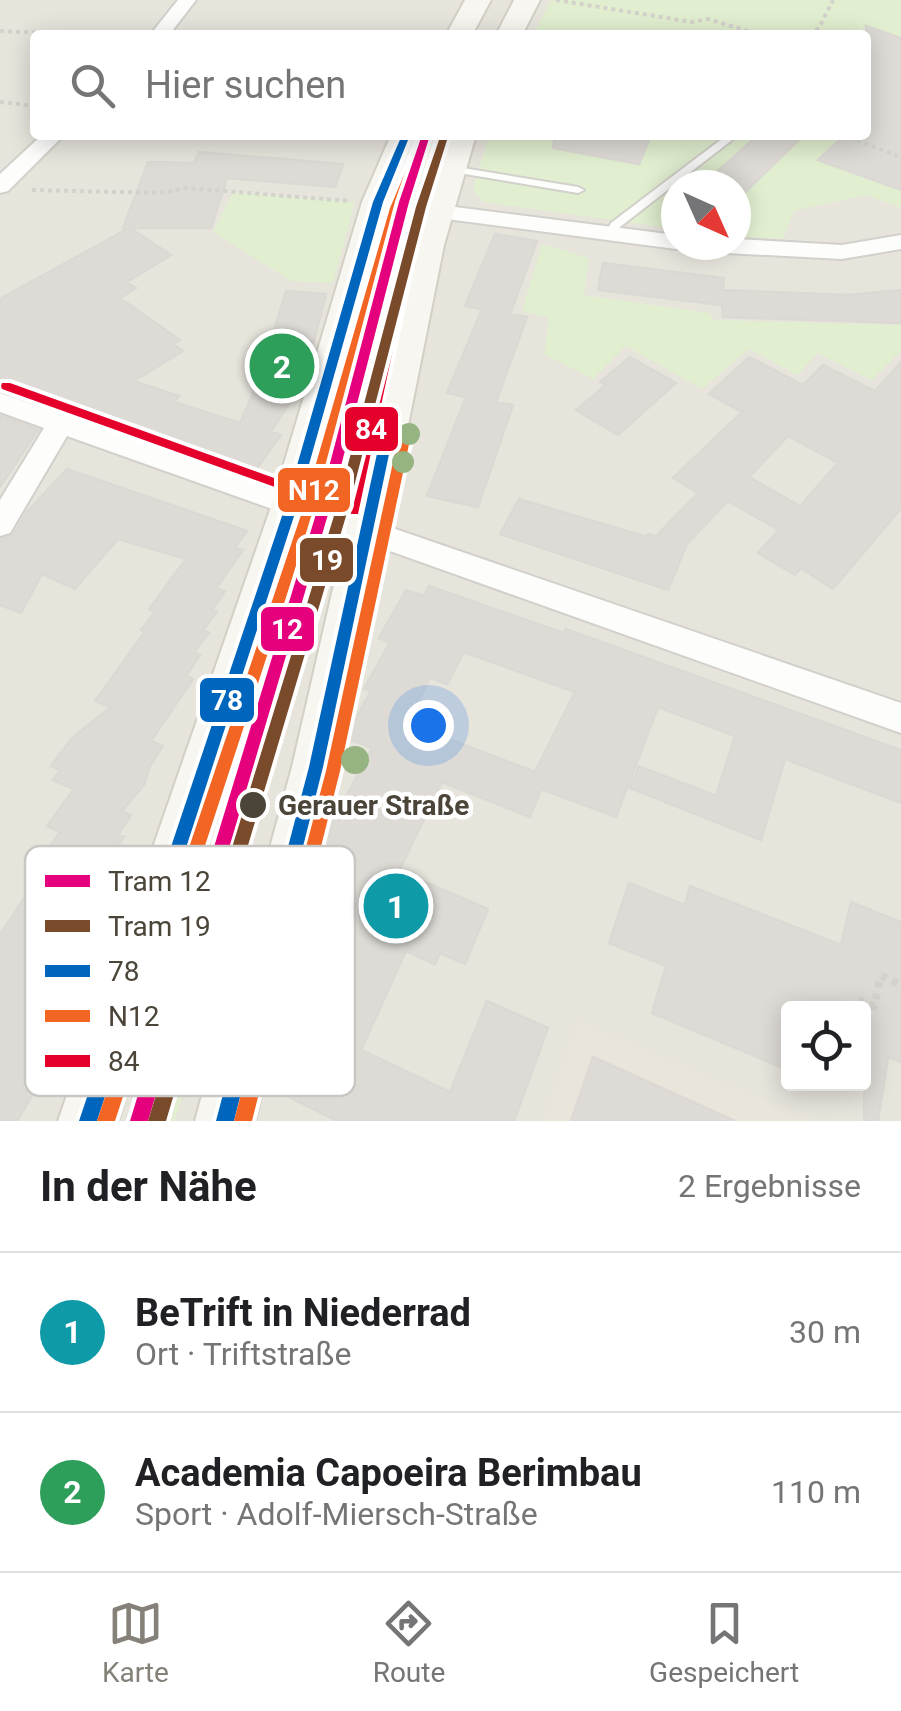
<!DOCTYPE html>
<html lang="de">
<head>
<meta charset="utf-8">
<style>
  body { margin:0; font-family:Roboto,sans-serif; background:#f6f6f6; color:#202124 }
  .controls { position:absolute; right:30px; bottom:30px; display:grid; overflow:hidden; border-radius:10px; box-shadow:0 5px 25px #0003 }
  .controls button { width:90px; height:90px; display:grid; place-items:center; padding:0; border:0; border-bottom:2px solid #e0e0e0; background:#fff; color:#202124; font:50px sans-serif }
  .compass { position:absolute; left:661px; top:170px; width:90px; height:90px; border-radius:50%; background:#fff; box-shadow:0 5px 25px #0003; rotate:135deg }
  .you { position:absolute; left:428px; top:725px; width:35px; height:35px; margin:-25px; border:8px solid #fff; border-radius:50%; background:#1a73e8; box-shadow:0 0 0 15px #1a73e833 }
  .badge { display:grid; place-items:center; width:65px; height:65px; border-radius:50%; background:#868178; color:#fff; font-size:32px; font-weight:700 }
  .pin { position:absolute; translate:-50% -50%; border:5px solid #fff; box-shadow:0 2px 10px #0006 }
  .list { margin:0; padding:0; list-style:none }
  h2 { display:flex; justify-content:space-between; align-items:center; height:130px; margin:0; padding:0 40px; font-size:42px }
  h2 small { font-size:32px; font-weight:400; color:#757577 }
  .list li { display:grid; grid-template-columns:65px 1fr auto; gap:30px; align-items:center; box-sizing:border-box; height:160px; padding:0 40px; border-top:2px solid #e0e0e0 }
  .list b { display:block; font-size:38px; white-space:nowrap }
  .list p { margin:0; font-size:32px; white-space:nowrap; color:#757577 }
  .list em { font-size:32px; font-style:normal; color:#757577 }
  .icon { flex:none; width:55px; height:55px; fill:none; stroke:currentColor; stroke-width:2; stroke-linecap:round; stroke-linejoin:round }
  .map { position:relative; flex:none; width:901px; height:1121px; overflow:hidden }
  .search { position:absolute; background:#fff; box-shadow:0 5px 25px #0003; left:30px; right:30px; top:30px; height:110px; display:flex; align-items:center; gap:25px; box-sizing:border-box; padding:0 35px; border-radius:10px; color:#757577; font-size:38px }
  .sheet { height:450px; background:#fff }
  nav { display:flex; justify-content:space-around; align-items:center; box-sizing:border-box; height:140px; border-top:2px solid #e0e0e0; background:#fff; font-size:28px; color:#757577 }
  nav a { display:grid; justify-items:center; gap:5px }
  nav .on { color:#868178 }
  .map>svg:first-child { display:block }
  .residential { fill:#e7e4dc; fill-rule:evenodd }
  .education { fill:#eae5da }
  .green { fill:#e1eecf }
  .building { fill:#dedbd6; stroke:#dcd9d4; stroke-width:2.5; fill-rule:evenodd }
  .lines { fill:none; stroke-linecap:round; stroke-linejoin:round }
  .lane-casing { stroke:#d2d0cb; stroke-width:4 }
  .street-casing { stroke:#d2d0cb; stroke-width:4 }
  .secondary-casing { stroke:#d3cfc5; stroke-width:4 }
  .path-far1 { stroke:#d3d2cc; stroke-width:4; stroke-dasharray:4 4; stroke-linecap:butt }
  .path { stroke:#d3d2cc; stroke-width:8; stroke-dasharray:6 6; stroke-linecap:butt }
  .lane { fill:#fdfdfc; fill-rule:evenodd }
  .street { fill:#fdfdfc; fill-rule:evenodd }
  .secondary { fill:#f7f6f1; fill-rule:evenodd }
  .bus-1-casing { stroke:#fff; stroke-width:8 }
  .bus-2-casing { stroke:#fff; stroke-width:8 }
  .bus-3-casing { stroke:#fff; stroke-width:8 }
  .bus-1 { fill:#0065bd; fill-rule:evenodd }
  .bus-2 { fill:#f26522; fill-rule:evenodd }
  .bus-3 { fill:#e4002b; fill-rule:evenodd }
  .tram-1-casing { stroke:#fff; stroke-width:8 }
  .tram-2-casing { stroke:#fff; stroke-width:8 }
  .tram-1 { fill:#e5007d; fill-rule:evenodd }
  .tram-2 { fill:#7a4b2a; fill-rule:evenodd }
  .tree { fill:#96b382 }
  .stop-dot { fill:#4b4439; stroke:#fff; stroke-width:4 }
  .labels { text-anchor:middle; stroke-width:9; stroke-linejoin:round; paint-order:stroke }
  .stop-label { font-size:28px; font-weight:bold; fill:#4b4439; stroke:#fff; text-anchor:start }
  .key { fill:#fff; stroke:#c9c7c4; stroke-width:2.5 }
  .key-label { font-size:28px; fill:#4b4439 }
  .line-badge { stroke:#fff; stroke-width:4 }
  .badge-label { font-size:28px; text-anchor:middle; font-weight:bold; fill:#fff }
</style>
</head>
<body>
<div class="map">
<svg width="901" height="1121" viewBox="0 0 901 1121">
  <rect width="100%" height="100%" fill="#f4f2ee"/>
  <path class="residential" d="M0 0H901V1121H0ZM35 35H866V135H35ZM676 185H736V245H676ZM788 1008H864V1084H788Z"/>
  <path class="education" d="M577 1021 810 1121H544Z"/>
  <path class="green" d="M551 0H901V208L866 195 794 211 783 239 736 236V185H676V229L483 202 473 189 489 135H866V35H533Z
    M422 135H444L423 201 396 199Z
    M233 192 355 202 333 283 291 281 213 232Z
    M395 207 426 210 363 483 326 474Z
    M542 244 589 258 584 295 710 313 713 320 901 325V351L872 380 817 353 798 375 749 349 702 389 626 346 593 379 544 354 549 318 522 311Z
    M299 569 326 574 175 1121H127Z"/>
  <path class="building" d="M866 26 901 38V190L818 160 845 135H866Z
    M555 135H651L639 164 553 148Z
    M758 135H804L742 195 736 193V185L707 181Z
    M199 152 343 164 335 187 227 178 211 228H130L171 255 127 282 136 288 120 298 180 340 173 344 183 351 134 381 179 396 174 402 240 423 260 377 286 291 326 294 304 379 271 432 281 435 255 471 57 403 54 408 0 390V299L129 228H123L148 162 194 163Z
    M495 234 537 241 510 314 527 317 496 402 513 405 478 507 427 496 466 397 447 393 482 309 465 306Z
    M603 263 724 278 723 290 847 295 901 290V323L723 317 722 305 598 290Z
    M630 357 676 383 618 435 576 410 606 385 600 382Z
    M749 357 803 385 823 365 875 391 901 362V508L833 589 801 568 795 575 758 553 779 530 728 501 687 544 668 590 500 534 519 499 647 537 648 534 656 536 698 493 673 478 742 412 709 394ZM788 436 838 463 800 506 749 477Z
    M0 416 38 430 0 487Z
    M67 469 247 531 235 548 243 550 216 588 225 591 212 610 217 612 203 630 209 633 194 652 200 655 186 676 193 679 151 741 163 746 150 766 144 785 122 811 131 815 118 835 124 837 112 855 119 858 100 897 106 900 93 918 98 921 66 973 75 978 66 993 71 996 46 1036 52 1039 22 1088 33 1094 17 1121H0V935L53 853 47 850 60 832 47 826 74 789 53 780 60 770 51 766 72 738 111 707 95 701 145 632 141 630 155 612 149 609 186 559 118 539 75 589 42 574 21 613 0 605V540L13 535 27 512Z
    M429 586 564 633 566 629 901 750V803L785 759 761 840 630 788 639 766 716 796 735 736 658 707 616 817 541 789 530 817 442 782 399 871 488 909 465 964 440 953 435 964 406 951 361 1050 450 1092 487 1001 548 1028 514 1121H337L269 1087 320 983 307 977 337 919 310 907 315 886 336 847 326 842 330 827 372 748 349 739 352 725 371 691 364 689 390 642 379 638 406 590 424 596ZM464 652 575 692 535 772 407 723 430 678 447 684Z
    M629 883 685 905 690 886 841 945 851 902 901 922V1062L888 1057 878 1121H864V1008H788V1070L652 1013 666 966 609 943Z
    M593 1057 735 1121H571Z"/>
  <g class="lines">
    <defs>
      <path id="lane" d="M723 138 732 140 620 227 615 236H607L605 234 611 223Z
        M451 166 578 187 584 190 578 193 447 171 446 169Z"/>
      <path id="street" d="M178 0H196L169 35H150Z
        M42 135H64L8 191 0 193V174Z
        M439 205 676 235V245H686L676 249 431 217 428 212Z
        M901 235V249L842 259 707 252 695 245H736V239L842 245Z
        M0 393 901 703V733L67 436 10 533 0 536V500L44 428 0 412Z"/>
      <path id="secondary" d="M465 0H491L472 35H446Z
        M514 0H540L522 35H496Z
        M391 135H421L394 202 311 507 118 1121H58L271 507 362 202Z
        M446 135H476L444 245 340 767 255 1121H195L292 767 412 245Z"/>
    </defs>
    <use href="#lane" class="lane-casing"/>
    <use href="#street" class="street-casing"/>
    <use href="#secondary" class="secondary-casing"/>
    <path class="path-far1" d="M556 0 692 22 708 19 761 35
      M0 31 86 35
      M254 35H300
      M809 35 819 28 833 0
      M0 102 35 106
      M842 135 901 157
      M32 190 159 193 186 188 349 201"/>
    <path class="path" d="M858 1000 874 1006 881 976 901 985"/>
    <use href="#lane" class="lane"/>
    <use href="#street" class="street"/>
    <use href="#secondary" class="secondary"/>
    <defs>
      <path id="bus-1" d="M402 135H410L383 202 297 507 97 1121H79L285 507 373 202Z
        M389 422 395 426 323 767 234 1121H216L309 767 383 426Z"/>
      <path id="bus-2" d="M422 139 426 142 400 208 314 512 115 1121H97L302 512 390 208 418 142Z
        M406 426 412 430 340 771 252 1121H234L326 771 400 430Z"/>
      <path id="bus-3" d="M439 135H447L416 241 358 514H350L2 389 1 386 2 383H10L349 505 406 241Z"/>
    </defs>
    <use href="#bus-1" class="bus-1-casing"/>
    <use href="#bus-2" class="bus-2-casing"/>
    <use href="#bus-3" class="bus-3-casing"/>
    <use href="#bus-1" class="bus-1"/>
    <use href="#bus-2" class="bus-2"/>
    <use href="#bus-3" class="bus-3"/>
    <defs>
      <path id="tram-1" d="M422 135H430L409 202 332 501 148 1121H130L320 501 399 202Z"/>
      <path id="tram-2" d="M443 137 447 140 426 207 349 506 166 1121H148L337 506 416 207 439 140Z"/>
    </defs>
    <use href="#tram-1" class="tram-1-casing"/>
    <use href="#tram-2" class="tram-2-casing"/>
    <use href="#tram-1" class="tram-1"/>
    <use href="#tram-2" class="tram-2"/>
  </g>
  <g class="tree">
    <circle cx="409" cy="434" r="11"/>
    <circle cx="403" cy="462" r="11"/>
    <circle cx="355" cy="760" r="14"/>
  </g>
  <circle class="stop-dot" cx="253" cy="805" r="15"/>
  <g class="labels">
    <g class="stop-label">
      <text x="278" y="815">Gerauer Straße</text>
    </g>
  </g>
  <rect x="25" y="846" width="330" height="250" rx="15" class="key"/>
  <rect x="45" y="875" width="45" height="12" fill="#e5007d"/>
  <rect x="45" y="920" width="45" height="12" fill="#7a4b2a"/>
  <rect x="45" y="965" width="45" height="12" fill="#0065bd"/>
  <rect x="45" y="1010" width="45" height="12" fill="#f26522"/>
  <rect x="45" y="1055" width="45" height="12" fill="#e4002b"/>
  <g class="key-label">
    <text x="108" y="891">Tram 12</text>
    <text x="108" y="936">Tram 19</text>
    <text x="108" y="981">78</text>
    <text x="108" y="1026">N12</text>
    <text x="108" y="1071">84</text>
  </g>
  <g class="line-badge">
    <rect x="343" y="405" width="57" height="48" rx="10" fill="#e4002b"/>
    <rect x="276" y="466" width="76" height="48" rx="10" fill="#f26522"/>
    <rect x="298" y="536" width="57" height="48" rx="10" fill="#7a4b2a"/>
    <rect x="259" y="605" width="57" height="48" rx="10" fill="#e5007d"/>
    <rect x="198" y="676" width="58" height="48" rx="10" fill="#0065bd"/>
  </g>
  <g class="badge-label">
    <text x="371" y="439">84</text>
    <text x="314" y="500">N12</text>
    <text x="327" y="570">19</text>
    <text x="287" y="639">12</text>
    <text x="227" y="710">78</text>
  </g>
</svg>
<div class="controls">
<button><svg class="icon" aria-label="locate" viewBox="0 0 24 24"><circle cx="12" cy="12" r="6"/><path d="M12 2v4M12 18v4M2 12h4M18 12h4"/></svg></button>
</div>
<svg class="compass" viewBox="-18 -18 36 36"><path d="M0-13l5 13h-10z" fill="#e53935"/><path d="M0 13l5-13h-10z" fill="#757577"/></svg>
<div class="you"></div>
<div class="pin badge" style="left:396px;top:906px;background:#0f9aa8">1</div>
<div class="pin badge" style="left:282px;top:366px;background:#2e9e5b">2</div>
<div class="search"><svg class="icon" aria-label="search" viewBox="0 0 24 24"><circle cx="10" cy="10" r="6"/><path d="M15 15l6 6"/></svg>Hier suchen</div>
</div>
<section class="sheet">
<h2>In der Nähe<small>2 Ergebnisse</small></h2>
<ul class="list">
<li><span class="badge" style="background:#0f9aa8">1</span><div><b>BeTrift in Niederrad</b><p>Ort · Triftstraße</p></div><em>30 m</em></li>
<li><span class="badge" style="background:#2e9e5b">2</span><div><b>Academia Capoeira Berimbau</b><p>Sport · Adolf-Miersch-Straße</p></div><em>110 m</em></li>
</ul>
</section>
<nav>
<a class="on"><svg class="icon" aria-label="map" viewBox="0 0 24 24"><path d="M3 6l6-2 6 2 6-2v14l-6 2-6-2-6 2zM9 4v14M15 6v14"/></svg>Karte</a>
<a><svg class="icon" aria-label="directions" viewBox="0 0 24 24"><path d="M12 3l9 9-9 9-9-9zM9 14v-3h6M13 9l2 2-2 2"/></svg>Route</a>
<a><svg class="icon" aria-label="saved" viewBox="0 0 24 24"><path d="M7 4h10v16l-5-4-5 4z"/></svg>Gespeichert</a>
</nav>
</body>
</html>
